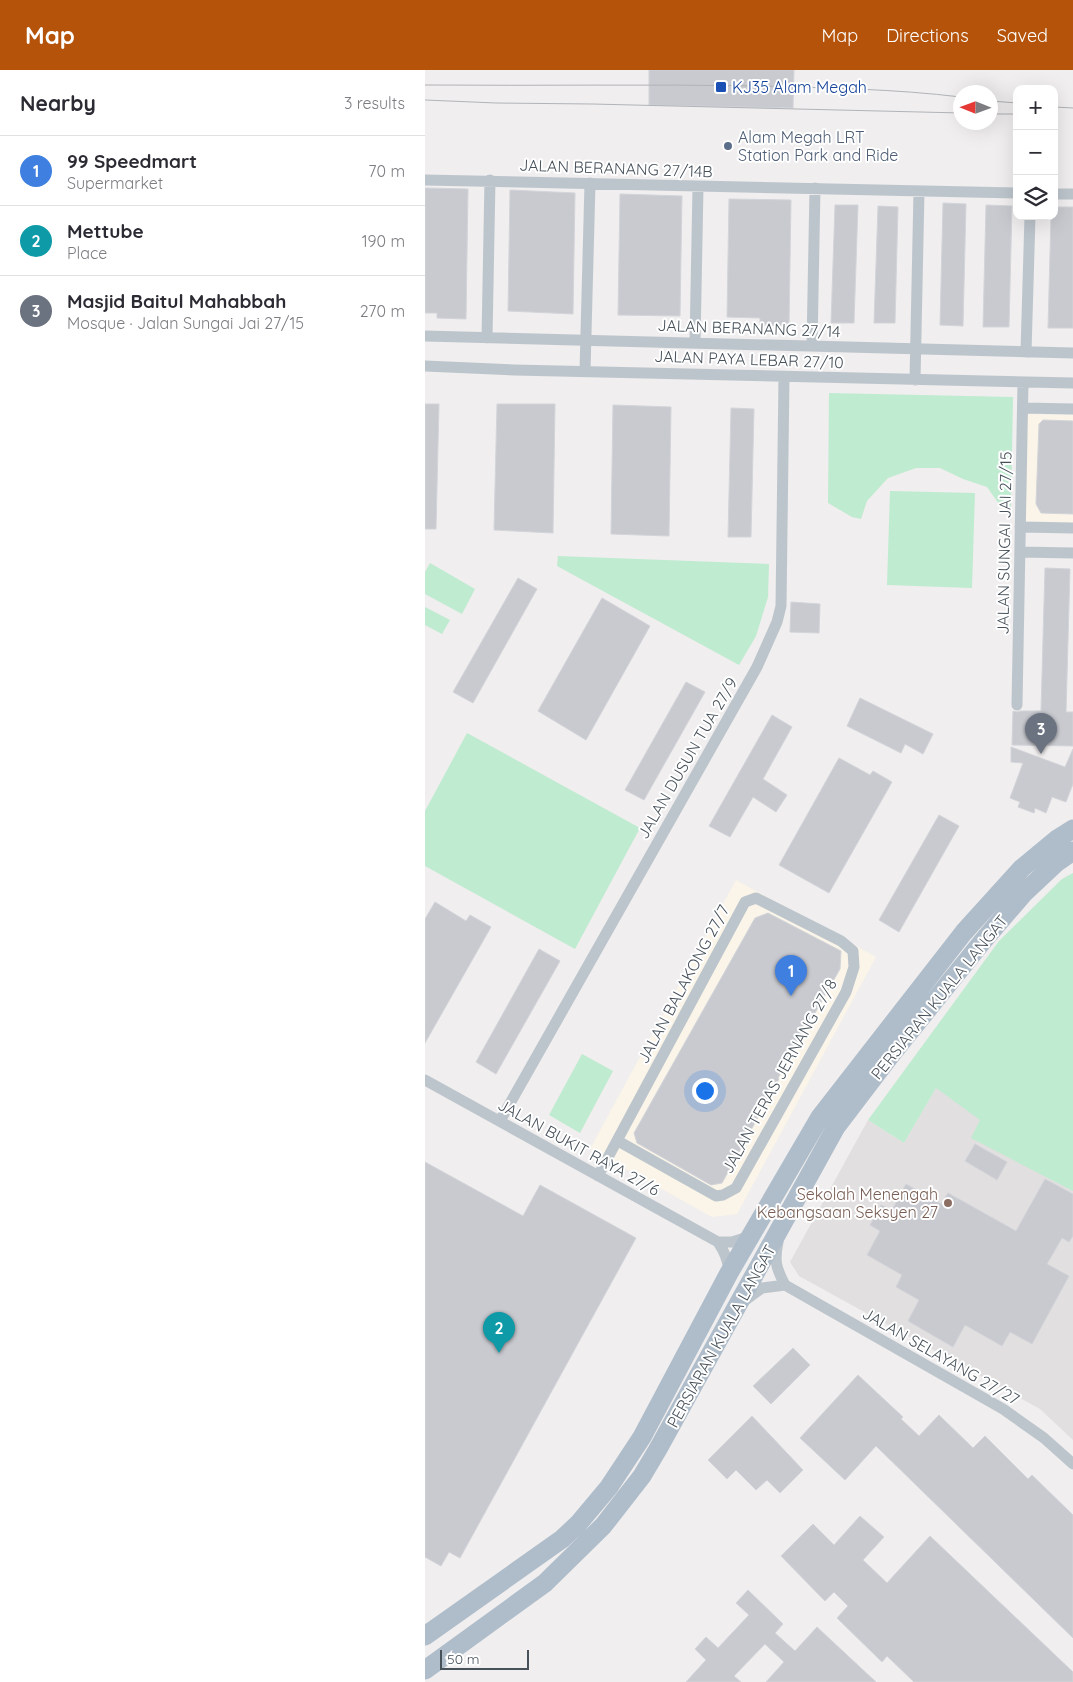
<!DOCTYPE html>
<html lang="en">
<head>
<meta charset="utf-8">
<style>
  body { margin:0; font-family:Quicksand,sans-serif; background:#f2f2f3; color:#2b2b33 }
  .controls { position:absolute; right:15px; top:15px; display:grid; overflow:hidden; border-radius:10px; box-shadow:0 5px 20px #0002 }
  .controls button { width:45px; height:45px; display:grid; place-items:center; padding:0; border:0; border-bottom:1px solid #e1e1e2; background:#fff; color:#2b2b33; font:25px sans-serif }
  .compass { position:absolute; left:528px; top:15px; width:45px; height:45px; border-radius:50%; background:#fff; box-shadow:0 5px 20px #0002; rotate:271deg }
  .scale { position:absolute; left:15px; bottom:12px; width:89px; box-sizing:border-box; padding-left:5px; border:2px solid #47515a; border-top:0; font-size:14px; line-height:18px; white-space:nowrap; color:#47515a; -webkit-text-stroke:4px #fff; paint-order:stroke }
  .you { position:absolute; left:279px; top:1020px; width:18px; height:18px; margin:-12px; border:4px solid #fff; border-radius:50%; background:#1a73e8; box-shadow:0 0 0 8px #1a73e833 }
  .badge { display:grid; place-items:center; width:32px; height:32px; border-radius:50%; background:#b45309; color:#fff; font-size:16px; font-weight:700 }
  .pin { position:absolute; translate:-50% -41px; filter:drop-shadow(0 1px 2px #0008) }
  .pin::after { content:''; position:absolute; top:26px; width:18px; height:15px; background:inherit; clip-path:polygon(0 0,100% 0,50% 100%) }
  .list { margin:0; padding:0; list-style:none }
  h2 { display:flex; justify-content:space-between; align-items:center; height:65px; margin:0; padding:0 20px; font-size:21px }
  h2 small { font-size:16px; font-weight:400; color:#7c7c81 }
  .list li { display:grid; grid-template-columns:32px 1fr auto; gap:15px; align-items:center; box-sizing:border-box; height:70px; padding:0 20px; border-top:1px solid #e1e1e2 }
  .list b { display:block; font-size:19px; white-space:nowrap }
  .list p { margin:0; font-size:16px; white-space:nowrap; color:#7c7c81 }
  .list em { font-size:16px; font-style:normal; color:#7c7c81 }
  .icon { flex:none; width:28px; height:28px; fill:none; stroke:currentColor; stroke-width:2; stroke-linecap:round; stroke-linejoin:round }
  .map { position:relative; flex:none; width:648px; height:1612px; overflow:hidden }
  header { display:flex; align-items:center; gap:30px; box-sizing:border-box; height:70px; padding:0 25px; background:#b45309; color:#fff }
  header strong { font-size:24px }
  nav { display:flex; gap:28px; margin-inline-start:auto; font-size:18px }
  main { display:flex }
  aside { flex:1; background:#fff }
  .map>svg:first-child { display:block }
  .commercial { fill:#faf5e8 }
  .education { fill:#e1dfdf }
  .green { fill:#bfebd0 }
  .building { fill:#c8cad0; stroke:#d2d4d9 }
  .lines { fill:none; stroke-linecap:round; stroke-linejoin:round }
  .street { stroke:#bdc5cc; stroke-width:11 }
  .primary { stroke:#afbdcb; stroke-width:19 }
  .tram { stroke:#b0b3b8; stroke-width:1 }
  .transit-dot { fill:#1a4fb4; stroke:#fff; stroke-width:2 }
  .service-dot { fill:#5c6f8a; stroke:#fff; stroke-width:2 }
  .education-dot { fill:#8d6e63; stroke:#fff; stroke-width:2 }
  .labels { text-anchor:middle; stroke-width:4; stroke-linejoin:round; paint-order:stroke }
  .transit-label { font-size:16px; fill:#164399; stroke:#fff; text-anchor:start }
  .service-label { font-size:16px; fill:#4e5e75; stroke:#fff; text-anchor:start }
  .street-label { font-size:16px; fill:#47515a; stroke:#fff }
  .education-label { font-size:16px; fill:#785e54; stroke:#fff; text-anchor:end }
</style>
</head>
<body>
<header>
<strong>Map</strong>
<nav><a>Map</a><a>Directions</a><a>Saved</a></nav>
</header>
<main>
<aside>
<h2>Nearby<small>3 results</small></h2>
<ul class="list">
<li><span class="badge" style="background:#3f7fe0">1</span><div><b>99 Speedmart</b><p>Supermarket</p></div><em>70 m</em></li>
<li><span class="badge" style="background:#0f9aa8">2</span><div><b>Mettube</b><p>Place</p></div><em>190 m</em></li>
<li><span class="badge" style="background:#6b7280">3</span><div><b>Masjid Baitul Mahabbah</b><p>Mosque · Jalan Sungai Jai 27/15</p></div><em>270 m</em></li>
</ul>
</aside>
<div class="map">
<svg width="648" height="1612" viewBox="0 0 648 1612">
  <rect width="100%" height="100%" fill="#f0eeee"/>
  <path class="commercial" d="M602 344 648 345V453L600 451Z
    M311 810 451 887 312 1144 287 1147 165 1079Z"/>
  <path class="education" d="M648 919V1370L615 1339 374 1206 365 1192 443 1050 479 1073 511 1018Z"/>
  <path class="green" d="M404 323 588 327 586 437 574 434 562 417 538 409 515 398H491L463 408 442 431 436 449 427 447 403 433Z
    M465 421 550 423 547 518 462 515Z
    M133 486 344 494 343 527 331 566 314 595 132 496Z
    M5 493 50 519 37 544 0 524V502Z
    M0 537 25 550 17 564 0 555Z
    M42 663 215 758 150 879 0 796V741Z
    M648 803V1121L546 1068 555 1050 511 1018 479 1073 443 1050 574 871 637 809Z
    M157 984 188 1001 155 1063 124 1045Z"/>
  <path class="building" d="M224 0H369L368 38 224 35Z
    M0 118 43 119 41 249 12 248V243H0Z
    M85 120 150 123 148 244 83 241Z
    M195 124 257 126 255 246 193 245Z
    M304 129 366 130 364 256 335 255V248L302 247Z
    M518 133 541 134 538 256 515 255Z
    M410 135H433L429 253H406Z
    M561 135 587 136 584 257H558Z
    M453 136 473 137 470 253H449Z
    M629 137H648V258H623L626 146H629Z
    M0 334H14L11 459H0Z
    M72 334H130L128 463 69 460Z
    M188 335 246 337 244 466 186 464Z
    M306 338 329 339 326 467H303Z
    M618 350 648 351V444L616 443 611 434 614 354Z
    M620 498 645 499 641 642H648V676L587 675 588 641 592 642 596 641H616Z
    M93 508 112 519 48 633 28 622Z
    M177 528 225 556 161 670 113 641Z
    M366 532 395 534 394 563 365 562Z
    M261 612 280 622 219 730 200 720Z
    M435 628 508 664 498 684 480 674 476 683 422 656Z
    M347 645 367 657 338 709 362 725 351 742 328 727 305 767 284 756Z
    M586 677 640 697 648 679V714L641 732 627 727 621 743 610 738 609 743 593 737 595 732 585 728 598 693 586 692Z
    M414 688 445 705 448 701 467 712 404 823 354 795Z
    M514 745 534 756 474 862 454 850Z
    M10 832 41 851 45 845 66 857 0 973V849Z
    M343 843 416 881 415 899 353 1008 354 1009 297 1113 286 1115 212 1073 209 1063 330 848Z
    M114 879 135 891 71 1004 51 992Z
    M550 1074 582 1092 572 1110 540 1091Z
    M0 1092 98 1146 115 1115 211 1168 35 1488 24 1482 16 1496 0 1487Z
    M620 1109 648 1124V1166L644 1172 637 1168 622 1194 644 1206 607 1274 585 1262 577 1276 540 1255 528 1277 483 1251 494 1230 471 1217 477 1205 442 1185 455 1161 445 1155 456 1135 467 1140 481 1114 516 1134 523 1123 591 1161Z
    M368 1278 385 1295 346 1334 328 1316Z
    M433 1305 478 1347 476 1349 494 1366 514 1345 548 1378 560 1366 603 1409 607 1405 648 1445V1568L451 1376 420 1410 375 1368Z
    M327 1346 378 1400 355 1423 342 1410 331 1420 311 1400 302 1409 283 1390Z
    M435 1446 459 1467 438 1490 462 1513 505 1466 648 1602V1612H489L462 1586 457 1592 412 1548 423 1536 409 1522 400 1531 356 1486 388 1454 409 1475Z
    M323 1520 358 1554 350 1563 370 1581 392 1557 451 1612H341L359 1592 340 1574 309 1606 316 1612H261L281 1590 270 1579 281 1567 293 1578 324 1545 311 1533Z"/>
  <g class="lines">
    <path class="street" d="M0 110 592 123
      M629 124H648
      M0 266 648 283
      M62 268 65 110
      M270 273 273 117
      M387 276 390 118
      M601 282 605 146
      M0 296 90 300 648 313
      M160 301 165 113
      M490 310 494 121
      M598 338 648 339
      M595 457 648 458
      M595 482 648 483
      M592 635 598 312
      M0 1010 293 1172C300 1182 303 1190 304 1201
      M75 1051 332 597 352 552 356 536 359 307
      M173 1106 320 832 331 828 416 871 428 881 429 897 421 922 311 1118 298 1125 291 1126 193 1071
      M293 1172H307L326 1166
      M353 1172C349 1191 351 1198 360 1215L578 1339 619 1368 648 1394
      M319 1231 337 1218 360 1215"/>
    <path class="primary" d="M0 1566 137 1469 153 1454 184 1417 217 1367 304 1203 395 1047 539 862 597 798 632 769 648 759
      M0 1600 120 1513 178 1456 217 1406 233 1379 411 1057 465 986 557 872 599 823 631 793 648 781"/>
    <path class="tram" d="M0 15C113 16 226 14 338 16 404 18 470 19 536 27
      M0 30 71 33 167 34 536 43
      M566 31 592 33
      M629 37 648 38
      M566 44H592"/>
  </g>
  <rect class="transit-dot" x="290" y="11" width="12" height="12" rx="2.5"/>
  <circle class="service-dot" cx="303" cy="76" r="5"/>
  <circle class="education-dot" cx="523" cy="1133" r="5"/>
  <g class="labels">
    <g class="transit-label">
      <text x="307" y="23">KJ35 Alam Megah</text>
    </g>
    <g class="service-label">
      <text x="313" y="73">Alam Megah LRT<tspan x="313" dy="18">Station Park and Ride</tspan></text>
    </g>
    <g class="street-label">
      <text transform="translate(191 98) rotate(2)" y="6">JALAN BERANANG 27/14B</text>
      <text transform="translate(324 258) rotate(2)" y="6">JALAN BERANANG 27/14</text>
      <text transform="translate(324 289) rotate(2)" y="6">JALAN PAYA LEBAR 27/10</text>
      <text transform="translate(579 473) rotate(-89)" y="6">JALAN SUNGAI JAI 27/15</text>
      <text transform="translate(262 688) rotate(-60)" y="6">JALAN DUSUN TUA 27/9</text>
      <text transform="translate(258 914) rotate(-62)" y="6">JALAN BALAKONG 27/7</text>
      <text transform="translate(514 927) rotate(-51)" y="6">PERSIARAN KUALA LANGAT</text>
      <text transform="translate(354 1006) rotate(-61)" y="6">JALAN TERAS JERNANG 27/8</text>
      <text transform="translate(154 1077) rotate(29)" y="6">JALAN BUKIT RAYA 27/6</text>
      <text transform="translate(296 1266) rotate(-61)" y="6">PERSIARAN KUALA LANGAT</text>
      <text transform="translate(516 1286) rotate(30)" y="6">JALAN SELAYANG 27/27</text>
    </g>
    <g class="education-label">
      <text x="513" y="1130">Sekolah Menengah<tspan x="513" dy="18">Kebangsaan Seksyen 27</tspan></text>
    </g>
  </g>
</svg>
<div class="controls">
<button>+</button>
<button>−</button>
<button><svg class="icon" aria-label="layers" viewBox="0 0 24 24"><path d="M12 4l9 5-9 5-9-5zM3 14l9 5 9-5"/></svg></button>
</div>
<svg class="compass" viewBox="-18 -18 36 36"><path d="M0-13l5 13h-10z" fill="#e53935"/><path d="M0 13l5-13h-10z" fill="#7c7c81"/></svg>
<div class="scale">50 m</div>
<div class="you"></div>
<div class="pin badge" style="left:366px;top:926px;background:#3f7fe0">1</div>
<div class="pin badge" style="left:74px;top:1283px;background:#0f9aa8">2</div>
<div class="pin badge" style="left:616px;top:684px;background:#6b7280">3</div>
</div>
</main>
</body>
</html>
